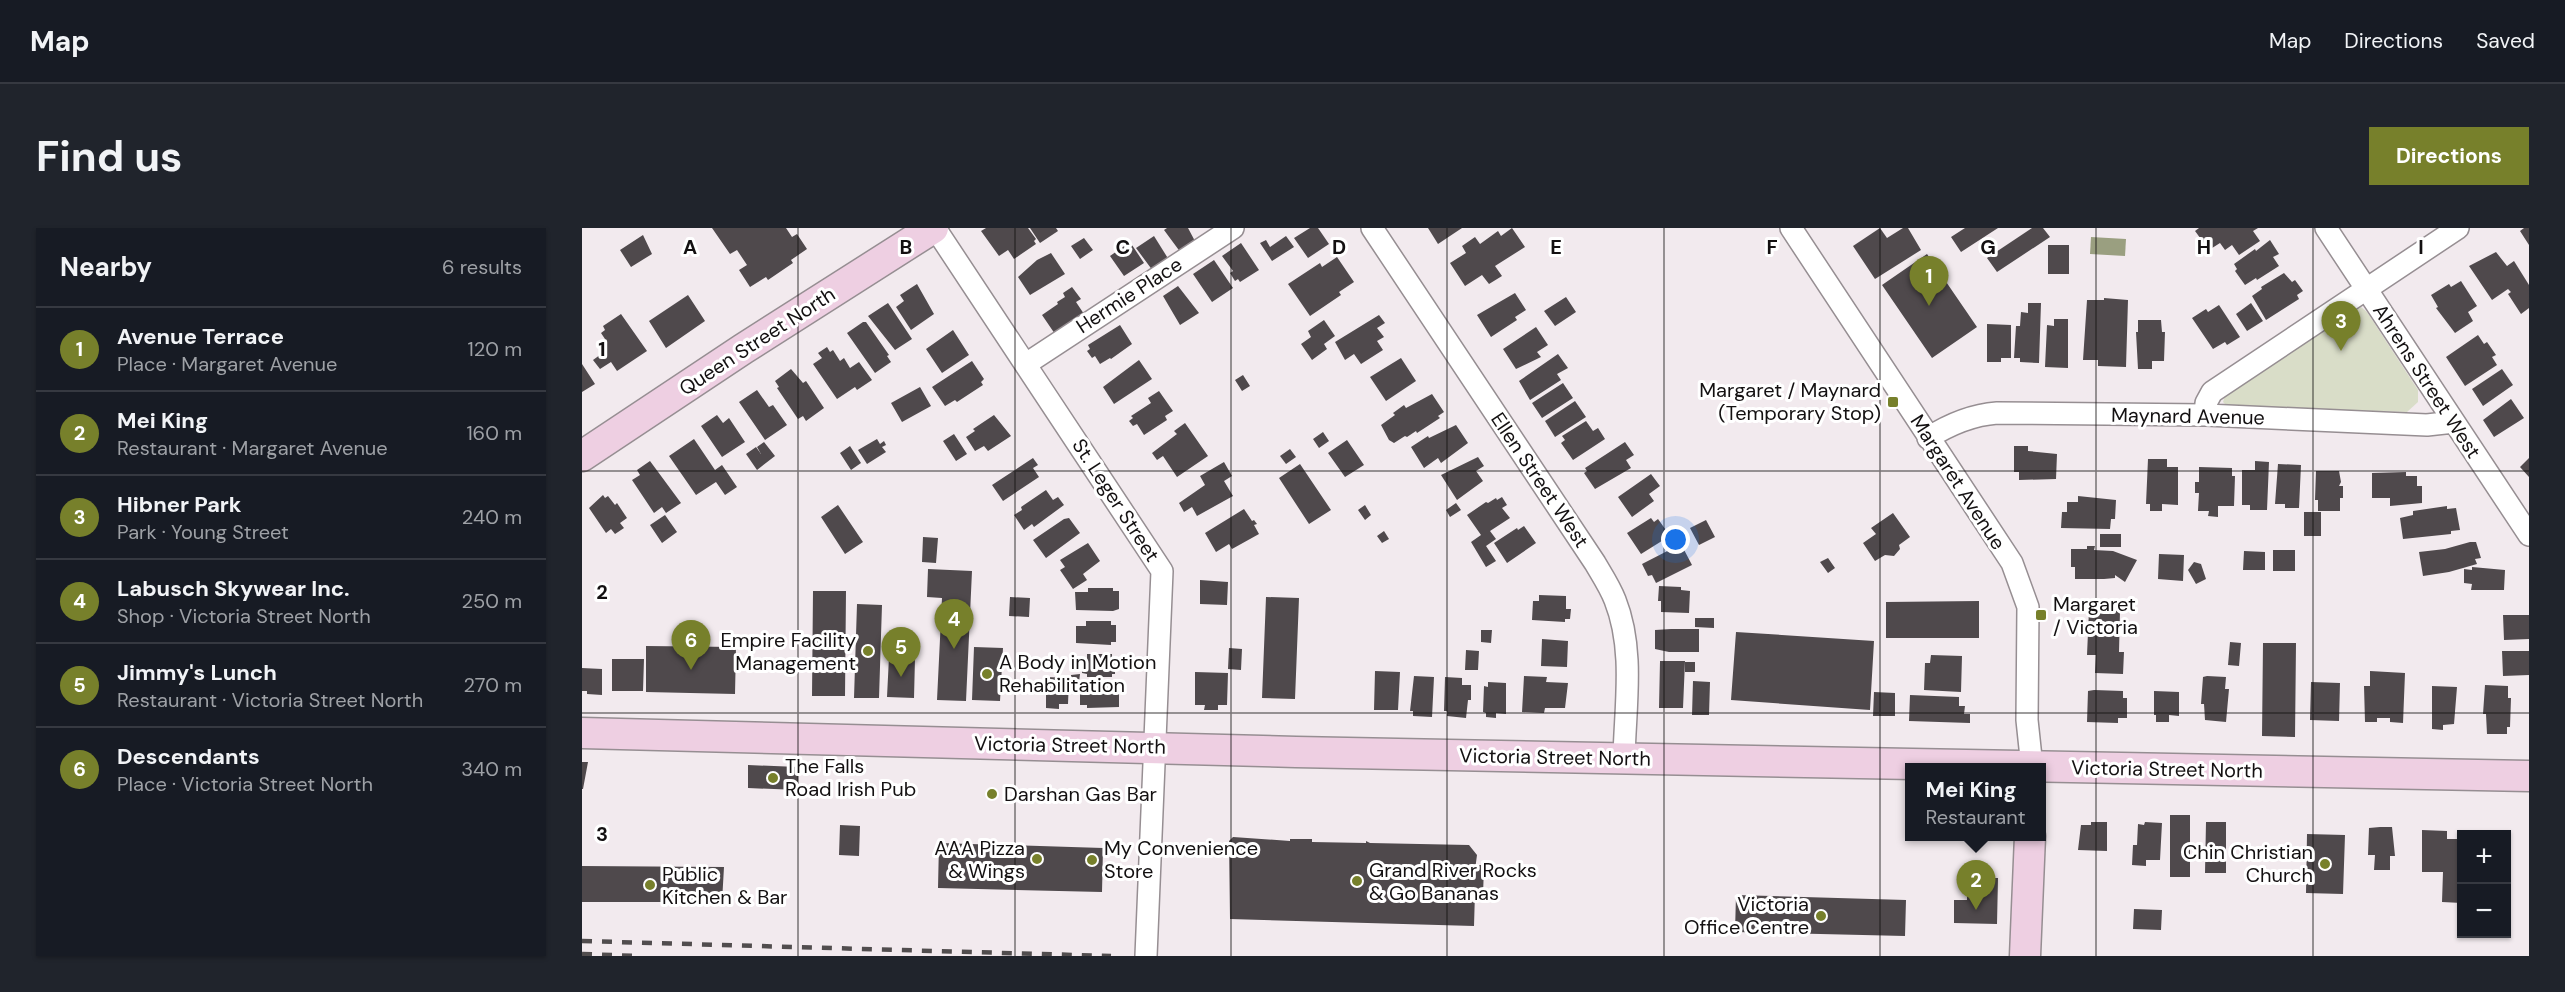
<!DOCTYPE html>
<html lang="en">
<head>
<meta charset="utf-8">
<style>
  body { margin:0; font-family:"DM Sans",sans-serif; background:#20242c; color:#f1f3f6 }
  .controls { position:absolute; right:18px; bottom:18px; display:grid; overflow:hidden; border-radius:0px; box-shadow:0 2px 4px #0004 }
  .controls button { width:54px; height:54px; display:grid; place-items:center; padding:0; border:0; border-bottom:2px solid #363941; background:#171b24; color:#f1f3f6; font:30px sans-serif }
  .you { position:absolute; left:1094px; top:312px; width:21px; height:21px; margin:-15px; border:4px solid #fff; border-radius:50%; background:#1a73e8; box-shadow:0 0 0 9px #1a73e833 }
  .badge { display:grid; place-items:center; width:39px; height:39px; border-radius:50%; background:#77802b; color:#fff; font-size:20px; font-weight:700 }
  .pin { position:absolute; translate:-50% -50px; filter:drop-shadow(0 2px 3px #0008) }
  .pin::after { content:''; position:absolute; top:32px; width:21px; height:18px; background:inherit; clip-path:polygon(0 0,100% 0,50% 100%) }
  .popup { position:absolute; left:1323px; top:535px; width:141px; height:78px; box-sizing:border-box; display:grid; place-content:center; border-radius:0px; background:#171b24; filter:drop-shadow(0 2px 4px #0005); font-size:20px; white-space:nowrap; color:#9ea1a6 }
  .popup b { font-size:22px; color:#f1f3f6 }
  .popup::after { content:''; position:absolute; left:50%; top:100%; margin-left:-12px; border:12px solid transparent; border-top-color:#171b24 }
  .list { margin:0; padding:0; list-style:none }
  h2 { display:flex; justify-content:space-between; align-items:center; height:78px; margin:0; padding:0 24px; font-size:26px }
  h2 small { font-size:20px; font-weight:400; color:#9ea1a6 }
  .list li { display:grid; grid-template-columns:39px 1fr auto; gap:18px; align-items:center; box-sizing:border-box; height:84px; padding:0 24px; border-top:2px solid #363941 }
  .list b { display:block; font-size:22px; white-space:nowrap }
  .list p { margin:0; font-size:20px; white-space:nowrap; color:#9ea1a6 }
  .list em { font-size:20px; font-style:normal; color:#9ea1a6 }
  .map { position:relative; flex:none; width:1947px; height:728px; overflow:hidden; border-radius:0px }
  header { display:flex; align-items:center; gap:36px; box-sizing:border-box; height:84px; padding:0 30px; background:#171b24; border-bottom:2px solid #363941 }
  header strong { font-size:28px }
  nav { display:flex; gap:33px; margin-inline-start:auto; font-size:21px }
  .intro { display:flex; align-items:center; justify-content:space-between; box-sizing:border-box; height:144px; padding:0 36px }
  h1 { margin:0; font-size:42px }
  .button { padding:15px 27px; border-radius:0px; background:#77802b; color:#fff; font-size:21px; font-weight:700 }
  main { display:flex; gap:36px; padding:0 36px }
  aside { flex:1; background:#171b24; border-radius:0px; box-shadow:0 2px 4px #0004 }
  .map>svg:first-child { display:block }
  .green { fill:#d9ddc8 }
  .water { fill:#9a9f80 }
  .building { fill:#4f494c }
  .lines { fill:none; stroke-linecap:round; stroke-linejoin:round }
  .street-casing { stroke:#968e92; stroke-width:24 }
  .secondary-casing { stroke:#968e92; stroke-width:33 }
  .street { stroke:#fff; stroke-width:21 }
  .secondary { stroke:#eecfe2; stroke-width:30 }
  .rail { stroke:#514d4e; stroke-width:4.5; stroke-dasharray:10 10; stroke-linecap:butt }
  .grid { fill:none; stroke:#131011; stroke-width:1.5; stroke-opacity:0.55 }
  .poi-dot { fill:#77802b; stroke:#fff; stroke-width:2 }
  .labels { text-anchor:middle; stroke-width:6; stroke-linejoin:round; paint-order:stroke }
  .street-label { font-size:20px; fill:#131011; stroke:#fff }
  .poi-label { font-size:20px; fill:#131011; stroke:#fff; text-anchor:start }
  .grid-label { font-size:20px; text-anchor:middle; font-weight:bold; fill:#131011; stroke:#fff; stroke-width:6; stroke-linejoin:round; paint-order:stroke }
</style>
</head>
<body>
<header>
<strong>Map</strong>
<nav><a>Map</a><a>Directions</a><a>Saved</a></nav>
</header>
<div class="intro"><h1>Find us</h1><a class="button">Directions</a></div>
<main>
<aside>
<h2>Nearby<small>6 results</small></h2>
<ul class="list">
<li><span class="badge">1</span><div><b>Avenue Terrace</b><p>Place · Margaret Avenue</p></div><em>120 m</em></li>
<li><span class="badge">2</span><div><b>Mei King</b><p>Restaurant · Margaret Avenue</p></div><em>160 m</em></li>
<li><span class="badge">3</span><div><b>Hibner Park</b><p>Park · Young Street</p></div><em>240 m</em></li>
<li><span class="badge">4</span><div><b>Labusch Skywear Inc.</b><p>Shop · Victoria Street North</p></div><em>250 m</em></li>
<li><span class="badge">5</span><div><b>Jimmy's Lunch</b><p>Restaurant · Victoria Street North</p></div><em>270 m</em></li>
<li><span class="badge">6</span><div><b>Descendants</b><p>Place · Victoria Street North</p></div><em>340 m</em></li>
</ul>
</aside>
<div class="map">
<svg width="1947" height="728" viewBox="0 0 1947 728">
  <rect width="100%" height="100%" fill="#f2eaee"/>
  <path class="green" d="M1779 79 1785 84 1836 162V174L1825 184 1646 179 1641 174 1644 164 1770 81Z"/>
  <path class="water" d="M1509 9 1544 11 1543 28 1508 26Z"/>
  <path class="building" d="M130 0H204L210 9 215 6 225 21 209 32 211 35 186 52 184 49 168 59 157 42 165 37 155 22 148 26Z
    M404 0H446L454 11 452 13 454 16 432 31 426 22 417 28 399 3Z
    M448 0H474L476 3 458 15Z
    M585 0H606L614 15 599 25 582 2Z
    M728 0H736L747 16 726 30 712 10Z
    M846 0H880L856 16Z
    M930 0 943 19 913 38 920 48 907 56 900 47 883 58 868 35 884 25 880 18 893 9 898 16 916 3 919 8Z
    M1298 0 1305 10 1321 0H1326L1339 22 1293 51 1271 18Z
    M1383 0H1416L1379 24 1369 9Z
    M1450 0H1461L1468 9 1415 44 1405 30Z
    M1617 0H1676L1671 3 1678 13 1657 27 1650 17 1643 22 1638 15 1627 22 1613 3Z
    M1942 0H1947V17L1938 3Z
    M61 7 70 26 49 39 38 22Z
    M572 8 587 32 571 43 554 20Z
    M704 8 712 19 690 33 678 15 684 12 688 19Z
    M502 10 511 22 498 31 489 18Z
    M1688 12 1697 26 1691 29 1697 38 1675 52 1674 50 1663 57 1653 43 1655 41 1652 36 1673 21 1674 23Z
    M548 14 562 35 542 48 528 28Z
    M659 15 677 42 658 54 656 51 653 53 648 45 651 43 640 28Z
    M1466 17H1487V46H1466Z
    M1914 24 1925 38 1932 33 1947 57V80L1939 86 1926 66 1929 64 1926 61 1910 72 1887 38Z
    M469 25 483 46 448 67 436 49 455 32Z
    M1345 26 1395 99 1350 130 1300 57Z
    M755 29 772 54 757 64 759 67 728 88 706 56 738 35 740 39Z
    M632 32 651 60 630 74 611 46Z
    M1702 45 1710 54 1713 52 1721 63 1715 67 1717 71 1684 92 1670 68 1680 61 1679 59Z
    M1879 53 1895 78 1886 84 1891 93 1873 105 1854 80 1856 79 1849 67 1867 56 1869 59Z
    M335 56 352 86 329 102 314 79 322 73 318 67Z
    M596 58 617 85 598 97 581 68Z
    M490 59 499 71 494 74 502 86 473 106 460 87 476 76 475 74 483 69 481 65Z
    M933 65 944 82 933 89 935 92 909 109 895 87Z
    M106 67 123 93 84 120 67 93Z
    M984 69 994 84 973 98 962 83Z
    M1522 70 1546 72 1544 139 1516 138V132H1501L1505 72H1522Z
    M306 75 330 111 313 122 286 88Z
    M1446 75H1459L1457 135 1438 134V130H1432L1434 98H1438L1439 84 1446 85Z
    M1669 75 1681 93 1665 103 1654 86Z
    M1637 77 1658 109 1645 117 1643 114 1631 121 1610 90 1624 81 1626 84Z
    M39 86 65 123 35 143 29 134 18 141 11 132 22 124 16 115 23 111 19 105 23 102 21 98Z
    M797 87 803 95 795 100 802 109 795 113 801 122 779 136 772 126 763 132 753 114Z
    M1472 91H1486V140L1463 139 1465 97 1472 98Z
    M742 92 753 108 742 116 745 121 730 132 719 116 729 109 726 103Z
    M1556 92H1579L1580 104H1583L1582 133H1570V141H1556L1554 104H1556Z
    M281 94H284L307 127 305 128 309 134 293 145 265 105Z
    M1405 96 1429 97V130H1419V134H1405Z
    M538 97 550 116 529 131 528 130 518 136 513 128 510 130 505 123 508 121 506 117Z
    M954 99 966 117 955 124 959 129 934 141 921 121Z
    M371 102 387 127 360 145 344 121Z
    M1896 107 1902 116 1905 114 1914 127 1910 129 1915 137 1883 158 1864 129Z
    M245 119 248 124 251 122 258 133 262 130 268 140 277 134 290 152 275 162 273 159 255 171 231 136 240 130 236 125Z
    M976 126 986 140 975 146 979 152 948 172 937 153Z
    M819 130 834 153 804 173 788 149Z
    M557 132 570 151 532 176 521 159Z
    M390 133 402 151 399 154 401 157 375 174 373 172 363 178 350 159Z
    M0 136 13 156 0 164Z
    M209 141 221 155 224 153 242 180 224 193 221 188 216 191 195 160 197 159 193 153Z
    M1920 141 1931 157 1901 178 1890 161Z
    M661 147 668 158 660 163 653 152Z
    M981 155 991 170 960 190 950 175Z
    M338 159 349 178 320 194 309 175Z
    M175 162 187 179 191 177 205 197 183 212 157 174Z
    M577 163 591 183 583 188 585 192 562 207 555 196 551 198 547 193 551 190 549 188 569 175 566 170Z
    M850 166 862 184 856 188 858 190 835 205 834 203 825 209 823 208 812 215 807 212 799 197 813 187 811 185 822 177 824 180Z
    M1929 171 1942 190 1912 209 1901 192Z
    M993 173 1004 189 973 209 963 193Z
    M135 187 141 195 147 190 163 214 140 229 119 198Z
    M412 187 429 208 406 223 402 218 393 223 384 209 393 203 391 201Z
    M1004 193 1011 203 1016 200 1023 211 991 232 979 215 983 212 980 208Z
    M603 195 626 228 595 249 581 228 575 232 570 225 595 206 592 203Z
    M874 197 886 215 859 235 856 230 842 240 829 219 846 208 847 210Z
    M741 204 747 213 737 220 731 211Z
    M372 206 385 226 374 233 361 213Z
    M112 211 133 242 140 237 155 259 143 267 134 254 114 267 87 228Z
    M295 211 298 216 302 213 304 217 300 219 304 224 285 236 276 222Z
    M765 212 782 237 763 249 746 225Z
    M182 214 193 228 175 242 164 226 174 219 179 226 175 219Z
    M1043 214 1052 227 1044 232 1049 240 1013 261 1002 245 1005 243 1003 240Z
    M268 218 279 235 269 242 258 225Z
    M1432 218H1446V223L1475 226 1474 251 1437 252V244H1432Z
    M708 221 714 229 704 236 698 228Z
    M896 229 902 238 894 243 901 253 875 272 859 247Z
    M451 230 456 237 451 240 457 249 421 273 410 257Z
    M1947 230V249L1938 239Z
    M1566 231H1585V239H1596V277L1580 276V283H1568V276H1564Z
    M68 233 99 275 84 285 80 279 72 285 50 252 58 247 55 242Z
    M1673 233 1687 234 1685 282H1668V277H1660V242H1673Z
    M642 234 650 248 642 253 651 268 615 288 610 279 602 284 597 275 623 257 618 248Z
    M718 236 749 282 727 296 697 250Z
    M1696 236 1719 237 1717 280H1703V276H1693Z
    M1617 239 1650 240V248H1653L1652 278H1636V289L1626 288 1627 283H1616L1617 265H1613V254H1617Z
    M1734 243H1757L1759 254 1757 258H1761V270H1758V283H1736V272H1733Z
    M1824 244V248H1835V258H1840V275L1808 278V270H1790V245Z
    M1069 246 1078 258 1067 266 1072 273 1050 289 1036 269Z
    M464 262 471 272 476 269 482 277 452 299 450 296 442 302 432 287 440 282 439 279Z
    M21 267 23 270 26 268 33 277 35 275 45 290 38 295 42 300 33 306 29 301 24 305 7 280Z
    M1496 268 1534 272 1533 291H1529L1528 301 1479 300 1480 284H1485V274H1496Z
    M920 269 925 277 920 280 928 290 908 303 914 311 904 318 914 333 904 339 889 314 899 307 885 287 904 274 906 275 914 270 915 272Z
    M874 275 879 282 868 289 864 282Z
    M256 277 281 314 263 326 239 289Z
    M783 277 789 287 783 292 776 282Z
    M1865 278V281L1874 280 1878 302 1869 303V306L1821 311 1818 290 1831 287V283Z
    M662 281 670 293 672 292 675 296 672 297 677 306 650 321 647 316 634 324 623 305Z
    M1722 284H1739V308H1722Z
    M1311 285 1328 309 1317 317 1318 321 1312 328 1303 327 1293 333 1281 315 1294 306 1289 300Z
    M83 287 95 304 80 315 68 297Z
    M487 290 498 305 464 330 451 312 482 291Z
    M1069 290 1072 294 1076 291 1086 305 1081 308 1083 311 1059 326 1045 305Z
    M1124 292 1133 309 1117 317 1108 300Z
    M942 298 954 315 925 335 912 315 935 300 936 302Z
    M802 303 807 311 800 315 795 308Z
    M1518 306H1539V319H1518Z
    M341 309 356 310 354 335 340 334Z
    M1888 314H1894L1899 330 1893 331 1895 336 1867 344 1841 348 1837 324 1863 321Z
    M506 315 518 333 501 346 505 352 491 361 478 342 483 339 478 332Z
    M1099 316 1110 337 1074 355 1070 347 1066 348 1060 336Z
    M1505 318H1513L1512 322 1531 323 1555 332 1543 354 1533 347V350L1522 351H1493V339H1489V321H1505Z
    M1691 322H1713V343H1691Z
    M1662 323 1683 324V342H1661Z
    M1577 326 1602 327 1601 353 1576 351Z
    M1246 330 1253 340 1246 345 1238 334Z
    M1612 334 1619 336 1624 351 1614 356 1606 342Z
    M1890 339 1923 342 1922 362H1889L1890 356 1882 355V341L1890 342Z
    M346 341 390 343 384 473 355 472 360 370 345 369Z
    M618 352 646 354 645 377 618 376Z
    M1077 358 1099 359V362L1108 363 1107 385 1079 384V373H1076Z
    M506 360H531V363H537V381L531 383 494 382 493 364H506Z
    M231 363H264L263 468H230Z
    M957 367 984 368V381H989L988 391H983V394L950 392 951 373H957Z
    M428 369 448 370 447 389 427 388Z
    M684 369 717 370 713 471 680 470Z
    M1397 373V410H1304V374Z
    M1512 375 1531 376V382L1538 383 1537 424H1542L1541 446 1513 445 1514 427H1505L1507 382H1511Z
    M275 376 300 377 297 470H272Z
    M1921 387H1947V411L1922 412Z
    M1113 390H1132V400L1113 399Z
    M504 393H529V397H534V414H529V417L494 415V398H504Z
    M1089 401H1117V424H1087L1073 421V402Z
    M899 402H910L909 415 899 414Z
    M1154 404 1292 413 1288 482 1149 472Z
    M960 411 986 413 985 439 959 438Z
    M1648 414 1659 415 1657 438 1646 437Z
    M1681 415H1714L1713 509 1680 508Z
    M64 418 154 419 153 466 64 464Z
    M392 419 421 420 418 473 390 472Z
    M647 420 660 421 659 442 646 441Z
    M884 422 897 423 896 442H883Z
    M1920 423H1947V447L1921 448Z
    M505 426H530V430H533V446H530V449H505V446L500 445V439H505Z
    M1349 427 1380 428 1379 464 1342 462 1343 435H1348Z
    M307 429 333 430 332 470 305 469Z
    M30 431H62L61 463H30Z
    M1078 433H1103L1101 480H1077Z
    M1103 434H1113V444H1103Z
    M0 440 20 441V467L5 466V463H0Z
    M793 443 818 444 816 482H792Z
    M1788 443 1823 445 1821 495 1808 494V490H1795V494H1783L1782 458H1788Z
    M613 444 646 445 645 477H636V482H622L623 477H613Z
    M498 446 497 454H489V447Z
    M832 448 852 449 850 489 831 488V483H828Z
    M942 448 965 449 964 454 986 455 983 480H963L962 485 940 484Z
    M1625 448 1644 449 1643 461H1647L1644 494 1623 492 1622 476H1619L1621 449Z
    M464 449 487 450 486 476H477V481L464 480Z
    M863 449 880 450V457H889V472H886L884 490 865 488V483H862Z
    M1111 453 1128 454 1127 487H1110Z
    M906 454 924 455V486L914 485V490L904 489V485L901 484 902 458 906 459Z
    M1729 454 1758 455 1757 493 1728 492Z
    M505 457H532L531 460H537V479L505 480V477H498V466H505Z
    M1903 457 1926 458V470H1929L1928 499H1925V506H1905L1904 486H1901Z
    M1850 458 1875 459 1872 496 1861 497V502L1850 501Z
    M1512 462 1541 463V470H1545V490H1536V495L1505 494 1506 463Z
    M1572 463 1597 464V488L1587 487V494H1574V487H1572Z
    M1292 464 1313 465V488H1291Z
    M1328 467 1377 469V478H1383L1382 486H1388V495L1327 493Z
    M0 534H6L1 561H0Z
    M166 537 216 539V562L166 560Z
    M1588 587H1608V649H1588Z
    M1509 594H1525V623L1496 622 1499 597H1509Z
    M1563 594 1580 595 1578 632H1564V638L1550 637 1551 617H1555L1556 596 1562 597Z
    M1624 594H1644V645H1623Z
    M258 597 278 598 277 628 257 627Z
    M1798 599H1810L1813 628H1808V642H1792L1793 627H1786L1787 600Z
    M1840 602 1865 603V611H1880V675L1860 674 1861 644H1840Z
    M1725 606 1763 607 1761 666 1724 665Z
    M651 609 708 613V611H730V614L784 615V613L788 615 887 617 895 627 893 642H896V637H902L901 668H896V664H893L892 698 648 691 647 613Z
    M357 615 521 620 520 664 356 660Z
    M0 638 142 639 140 674H0Z
    M1385 650H1416L1415 696 1372 695V672H1385Z
    M1154 667 1324 672 1323 708 1153 704Z
    M1552 681 1580 682 1579 702 1551 701Z"/>
  <g class="lines">
    <defs>
      <path id="street" d="M353 0 580 343 564 728
        M790 0 1013 335C1020 347 1028 359 1033 372 1053 422 1043 479 1042 530
        M1209 0 1430 335 1446 379 1445 492 1450 539
        M1744 0 1947 307
        M444 136 651 0
        M1624 187V175L1630 164 1876 0
        M1346 210C1368 196 1389 187 1415 185L1624 187 1845 197 1872 194"/>
      <path id="secondary" d="M0 228 161 121 351 0
        M0 505 714 524 1947 548
        M1443 728 1448 608"/>
    </defs>
    <use href="#street" class="street-casing"/>
    <use href="#secondary" class="secondary-casing"/>
    <use href="#street" class="street"/>
    <use href="#secondary" class="secondary"/>
    <path class="rail" d="M0 713 529 728
      M0 726 57 728"/>
  </g>
  <path class="grid" d="M216 0V728M433 0V728M649 0V728M865 0V728M1082 0V728M1298 0V728M1514 0V728M1731 0V728M0 243H1947M0 485H1947"/>
  <g class="poi-dot">
    <rect x="1305" y="168" width="12" height="12" rx="3"/>
    <rect x="1453" y="381" width="12" height="12" rx="3"/>
    <circle cx="286" cy="423" r="6"/>
    <circle cx="405" cy="446" r="6"/>
    <circle cx="191" cy="550" r="6"/>
    <circle cx="410" cy="566" r="6"/>
    <circle cx="455" cy="631" r="6"/>
    <circle cx="510" cy="632" r="6"/>
    <circle cx="1743" cy="636" r="6"/>
    <circle cx="775" cy="653" r="6"/>
    <circle cx="68" cy="657" r="6"/>
    <circle cx="1239" cy="688" r="6"/>
  </g>
  <g class="labels">
    <g class="street-label">
      <text transform="translate(547 67) rotate(-33)" y="7">Hermie Place</text>
      <text transform="translate(175 113) rotate(-33)" y="7">Queen Street North</text>
      <text transform="translate(1845 153) rotate(57)" y="7">Ahrens Street West</text>
      <text transform="translate(1606 188) rotate(1)" y="7">Maynard Avenue</text>
      <text transform="translate(958 252) rotate(56)" y="7">Ellen Street West</text>
      <text transform="translate(1376 254) rotate(57)" y="7">Margaret Avenue</text>
      <text transform="translate(534 272) rotate(57)" y="7">St. Leger Street</text>
      <text transform="translate(488 517) rotate(1)" y="7">Victoria Street North</text>
      <text transform="translate(973 529) rotate(1)" y="7">Victoria Street North</text>
      <text transform="translate(1585 541) rotate(1)" y="7">Victoria Street North</text>
    </g>
    <g class="poi-label">
      <text x="1299" y="169" text-anchor="end">Margaret / Maynard<tspan x="1299" dy="23">(Temporary Stop)</tspan></text>
      <text x="1471" y="383">Margaret<tspan x="1471" dy="23">/ Victoria</tspan></text>
      <text x="274" y="419" text-anchor="end">Empire Facility<tspan x="274" dy="23">Management</tspan></text>
      <text x="417" y="441">A Body in Motion<tspan x="417" dy="23">Rehabilitation</tspan></text>
      <text x="203" y="545">The Falls<tspan x="203" dy="23">Road Irish Pub</tspan></text>
      <text x="422" y="573">Darshan Gas Bar</text>
      <text x="443" y="627" text-anchor="end">AAA Pizza<tspan x="443" dy="23">&amp; Wings</tspan></text>
      <text x="522" y="627">My Convenience<tspan x="522" dy="23">Store</tspan></text>
      <text x="1731" y="631" text-anchor="end">Chin Christian<tspan x="1731" dy="23">Church</tspan></text>
      <text x="787" y="649">Grand River Rocks<tspan x="787" dy="23">&amp; Go Bananas</tspan></text>
      <text x="80" y="653">Public<tspan x="80" dy="23">Kitchen &amp; Bar</tspan></text>
      <text x="1227" y="683" text-anchor="end">Victoria<tspan x="1227" dy="23">Office Centre</tspan></text>
    </g>
  </g>
  <g class="grid-label">
    <text x="108" y="26">A</text>
    <text x="324" y="26">B</text>
    <text x="541" y="26">C</text>
    <text x="757" y="26">D</text>
    <text x="974" y="26">E</text>
    <text x="1190" y="26">F</text>
    <text x="1406" y="26">G</text>
    <text x="1622" y="26">H</text>
    <text x="1839" y="26">I</text>
    <text x="20" y="128">1</text>
    <text x="20" y="371">2</text>
    <text x="20" y="613">3</text>
  </g>
</svg>
<div class="controls">
<button>+</button>
<button>−</button>
</div>
<div class="you"></div>
<div class="pin badge" style="left:1347px;top:78px">1</div>
<div class="pin badge" style="left:1394px;top:682px">2</div>
<div class="popup"><b>Mei King</b>Restaurant</div>
<div class="pin badge" style="left:1759px;top:123px">3</div>
<div class="pin badge" style="left:372px;top:421px">4</div>
<div class="pin badge" style="left:319px;top:449px">5</div>
<div class="pin badge" style="left:109px;top:442px">6</div>
</div>
</main>
</body>
</html>
